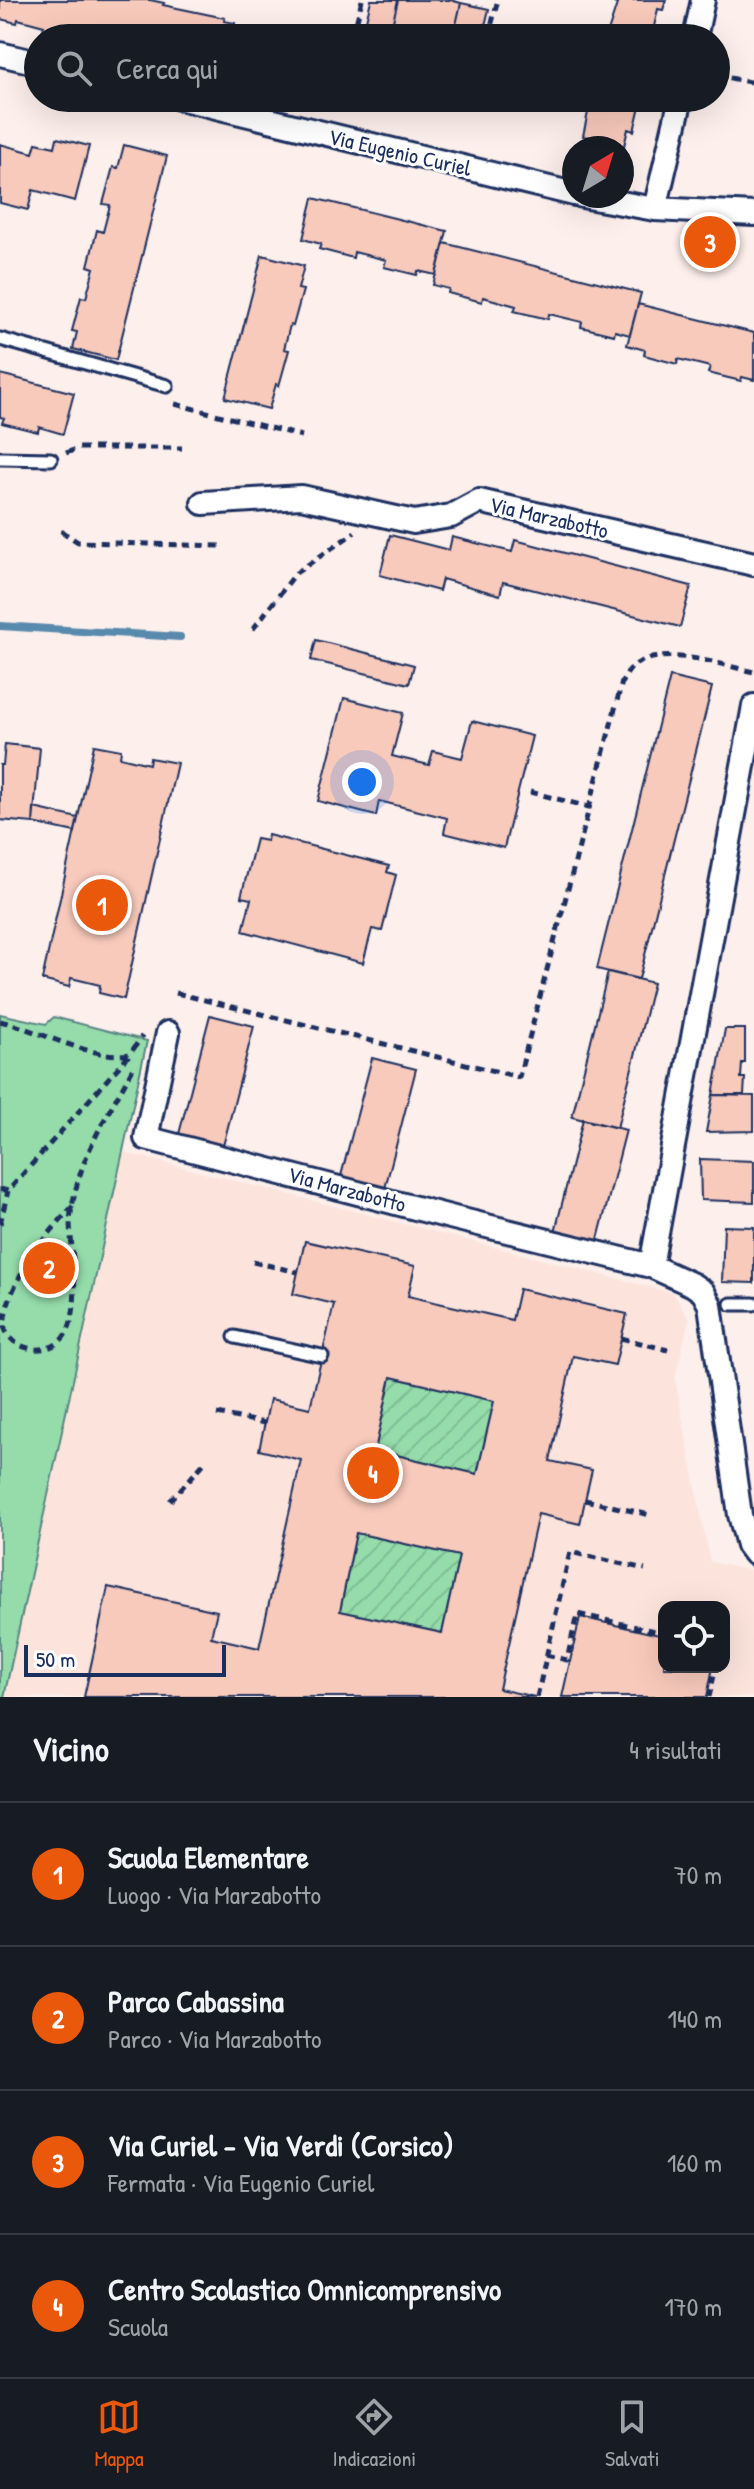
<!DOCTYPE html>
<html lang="it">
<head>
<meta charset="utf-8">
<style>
  body { margin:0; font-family:"Patrick Hand",sans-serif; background:#242831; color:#f1f3f6 }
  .controls { position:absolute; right:24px; bottom:24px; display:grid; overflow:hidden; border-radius:16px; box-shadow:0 8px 32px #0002 }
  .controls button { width:72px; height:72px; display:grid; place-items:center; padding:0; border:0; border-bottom:2px solid #363941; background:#171b24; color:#f1f3f6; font:40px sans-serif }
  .compass { position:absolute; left:562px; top:136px; width:72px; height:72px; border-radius:50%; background:#171b24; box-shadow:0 8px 32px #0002; rotate:38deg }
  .scale { position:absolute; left:24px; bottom:20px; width:202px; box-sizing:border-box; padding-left:8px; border:4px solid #1b2f5e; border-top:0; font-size:22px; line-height:28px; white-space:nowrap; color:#1b2f5e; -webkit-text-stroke:6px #fff; paint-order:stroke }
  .you { position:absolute; left:362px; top:782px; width:28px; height:28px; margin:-20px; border:6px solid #fff; border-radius:50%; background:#1a73e8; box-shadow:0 0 0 12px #1a73e833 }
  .badge { display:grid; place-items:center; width:52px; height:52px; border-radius:50%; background:#ea580c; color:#fff; font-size:26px; font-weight:700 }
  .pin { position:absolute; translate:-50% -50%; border:4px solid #fff; box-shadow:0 2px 8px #0006 }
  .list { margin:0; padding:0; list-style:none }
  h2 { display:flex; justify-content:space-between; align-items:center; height:104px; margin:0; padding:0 32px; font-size:34px }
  h2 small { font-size:26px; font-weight:400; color:#9ea1a6 }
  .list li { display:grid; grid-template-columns:52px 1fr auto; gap:24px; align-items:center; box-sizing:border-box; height:144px; padding:0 32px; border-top:2px solid #363941 }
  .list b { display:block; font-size:30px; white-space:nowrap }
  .list p { margin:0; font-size:26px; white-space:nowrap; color:#9ea1a6 }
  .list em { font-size:26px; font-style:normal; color:#9ea1a6 }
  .icon { flex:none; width:44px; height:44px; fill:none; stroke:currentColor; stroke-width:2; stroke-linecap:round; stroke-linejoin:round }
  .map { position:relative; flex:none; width:754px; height:1697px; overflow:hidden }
  .search { position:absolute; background:#171b24; box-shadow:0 8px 32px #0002; left:24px; right:24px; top:24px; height:88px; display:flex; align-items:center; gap:20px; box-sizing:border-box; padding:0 28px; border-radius:44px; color:#9ea1a6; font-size:30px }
  .sheet { height:680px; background:#171b24 }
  nav { display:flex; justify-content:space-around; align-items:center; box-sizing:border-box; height:112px; border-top:2px solid #363941; background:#171b24; font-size:22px; color:#9ea1a6 }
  nav a { display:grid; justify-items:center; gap:4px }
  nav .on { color:#ea580c }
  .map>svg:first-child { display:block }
  .built { fill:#fce4dd; fill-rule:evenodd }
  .park { fill:#95dcaa; stroke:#588684; stroke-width:2 }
  .garden { fill:url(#garden-furrows); stroke:#588684; stroke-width:2 }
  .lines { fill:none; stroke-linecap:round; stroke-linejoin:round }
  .stream { stroke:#598aae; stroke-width:8 }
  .building { fill:#f8cabc; stroke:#1b2f5e; stroke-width:2; fill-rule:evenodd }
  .service-casing { stroke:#1b2f5e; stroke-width:17 }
  .minor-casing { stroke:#1b2f5e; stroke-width:28 }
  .path { stroke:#1b2f5e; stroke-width:5; stroke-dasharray:8 6; stroke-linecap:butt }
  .service { stroke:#fff; stroke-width:11 }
  .minor { stroke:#fff; stroke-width:22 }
  .labels { text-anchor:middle; stroke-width:6; stroke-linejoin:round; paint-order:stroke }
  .street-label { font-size:22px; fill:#1b2f5e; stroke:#fff }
</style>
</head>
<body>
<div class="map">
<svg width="754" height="1697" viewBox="0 0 754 1697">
  <defs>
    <pattern id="garden-furrows" width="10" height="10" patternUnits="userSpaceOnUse" patternTransform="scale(2)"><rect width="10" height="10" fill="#95dcaa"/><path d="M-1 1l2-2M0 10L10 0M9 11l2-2" fill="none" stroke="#80bd95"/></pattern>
  </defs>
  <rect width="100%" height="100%" fill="#fdefeb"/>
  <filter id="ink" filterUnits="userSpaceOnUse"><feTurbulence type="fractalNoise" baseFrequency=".0125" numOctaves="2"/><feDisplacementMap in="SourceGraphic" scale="16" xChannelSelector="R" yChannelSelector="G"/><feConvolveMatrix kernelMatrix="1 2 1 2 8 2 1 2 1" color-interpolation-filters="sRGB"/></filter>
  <g filter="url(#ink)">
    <path class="built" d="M123 1152 673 1293 689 1319 675 1379 710 1562 754 1571V1697H4ZM664 1607H724V1667H664Z"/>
    <path class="park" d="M0 1014 46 1024 54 1017 147 1041 4 1697H0Z"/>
    <path class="garden" d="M391 1377 494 1401 477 1474 375 1450Z
      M356 1533 459 1556 442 1633 340 1611Z"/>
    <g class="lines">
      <path class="stream" d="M0 626 180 637"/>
    </g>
    <path class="building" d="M0 0H150L164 3 163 5 225 18 224 21 235 23 231 38H112L113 34 98 30 96 38 78 34V38H75L43 30 44 26 18 19 17 23 0 19Z
      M371 0H398L390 34 407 38H375L376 32 364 29Z
      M398 0H450L461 3 453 38H407L390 34Z
      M615 0H666L663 10 658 9 652 35 656 36V38H606L617 4 614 3Z
      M461 3 489 9 482 38H453Z
      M591 98H642L634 131 628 129 624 146 583 136Z
      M57 138 89 146 75 201 33 190 28 210 0 203V144L33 153 36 143 55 147Z
      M124 145 167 156 116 360 73 349 77 332 72 331 81 297 86 298 94 268 88 266 97 230 103 232 110 205 103 204 113 167 118 168Z
      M313 198 447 231 436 275 418 271 417 275 384 267 386 260 354 252 353 258 319 249 321 244 303 239Z
      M444 243 641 293 630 335 615 331 614 335 581 327 582 322 549 314 548 319 514 311 516 306 483 297 482 302 448 293 449 289 433 285Z
      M262 255 304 266 298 289 303 290 293 326 290 325 284 349 289 350 279 386 276 384 269 409 225 398Z
      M638 304 754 333V380L742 377 741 381 708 373 710 367 678 359 677 364 644 355 645 350 627 345Z
      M0 374 74 393 63 434 39 427 38 432 2 423 4 418 0 417Z
      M390 535 449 550 452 537 512 552 515 540 691 586 680 627 503 582 500 595 442 579 439 591 380 575Z
      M316 640 414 665 409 684 311 660Z
      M670 677 712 687 639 979 597 969Z
      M344 698 403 713 392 756 429 765 433 751 462 758 472 721 532 736 504 848 444 833 447 818 379 801 376 816 318 801Z
      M5 744 40 748 33 823 0 820V765H3Z
      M94 745 121 750 120 757 149 764 150 758 177 763 124 999 99 993 100 985 71 978 69 987 42 980Z
      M34 808 78 818 75 832 33 823Z
      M268 835 389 866 387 872 396 875 382 931 372 929 363 963 243 931 251 899 241 897 256 839 267 841Z
      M608 972 653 983 617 1128 572 1117Z
      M210 1015 254 1026 223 1146 179 1134Z
      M725 1029H745V1063H742L741 1078H745L744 1095H713Z
      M372 1058 416 1069 385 1188 341 1176Z
      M713 1095 754 1096V1131L706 1132Z
      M583 1119 626 1130 596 1247 554 1236Z
      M700 1159 754 1161V1202L701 1200Z
      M724 1226 754 1227V1283L722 1282Z
      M305 1241 415 1266 408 1296 512 1320 519 1289 627 1314 615 1365 573 1356 550 1461 592 1470 585 1500 580 1524 538 1514 499 1689 535 1697H84L108 1587 217 1611 211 1637 259 1648 301 1460 259 1450 270 1399 310 1408 334 1304 293 1294ZM391 1377 494 1401 477 1474 375 1450ZM356 1533 459 1556 442 1633 340 1611Z
      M580 1617 664 1636V1667H713L707 1697H562Z"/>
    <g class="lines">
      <defs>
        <path id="service" d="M0 339 167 386
          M0 458 51 459
          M731 1304H754
          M235 1337 322 1356"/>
        <path id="minor" d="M695 38 703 0
          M0 54 38 63
          M179 98 574 194
          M582 196 655 209 754 214
          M655 209 681 98
          M203 503 301 497 414 522 451 516 479 501 754 564
          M168 1033 146 1138 454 1218 651 1266 693 1285 703 1292 710 1305 740 1515 748 1545 754 1553
          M651 1266 754 706"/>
      </defs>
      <use href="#service" class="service-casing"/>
      <use href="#minor" class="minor-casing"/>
      <path class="path" d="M362 0 353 35 367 38
        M488 38 498 0
        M716 75 754 83
        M175 404 302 436
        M66 453 79 448H182
        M61 531 78 542 220 546
        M253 629 296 573 355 532
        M530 792 589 807
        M176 993 519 1077 622 682C625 677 628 671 632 667 660 644 722 665 754 672
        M0 1021C40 1030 89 1060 130 1054L142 1036
        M0 1189 8 1191 130 1054
        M73 1206C50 1230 0 1292 5 1329 10 1341 20 1347 33 1349 94 1354 70 1255 70 1221 71 1210 74 1196 77 1185 88 1142 115 1103 135 1064
        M0 1224 8 1191
        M253 1262 298 1272
        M621 1338 668 1350
        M217 1414 265 1423
        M585 1500 650 1515
        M170 1501 205 1462
        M546 1655 567 1660 577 1614 664 1633
        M537 1697 570 1552 645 1569
        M709 1697 716 1667"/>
      <use href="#service" class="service"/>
      <use href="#minor" class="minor"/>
    </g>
  </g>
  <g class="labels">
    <g class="street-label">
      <text transform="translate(400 152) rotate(13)" y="8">Via Eugenio Curiel</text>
      <text transform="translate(549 517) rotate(13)" y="8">Via Marzabotto</text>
      <text transform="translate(347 1189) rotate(15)" y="8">Via Marzabotto</text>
    </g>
  </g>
</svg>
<div class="controls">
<button><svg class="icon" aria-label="locate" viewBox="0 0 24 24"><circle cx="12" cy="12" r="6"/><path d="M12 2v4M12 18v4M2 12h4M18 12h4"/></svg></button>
</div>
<svg class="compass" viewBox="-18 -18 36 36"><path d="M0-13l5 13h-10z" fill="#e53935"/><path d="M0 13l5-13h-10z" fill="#9ea1a6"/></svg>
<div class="scale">50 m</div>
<div class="you"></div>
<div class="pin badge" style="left:102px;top:905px">1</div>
<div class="pin badge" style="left:49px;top:1268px">2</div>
<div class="pin badge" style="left:710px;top:242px">3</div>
<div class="pin badge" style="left:373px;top:1473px">4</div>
<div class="search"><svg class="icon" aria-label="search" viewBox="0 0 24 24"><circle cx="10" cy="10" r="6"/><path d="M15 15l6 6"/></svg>Cerca qui</div>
</div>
<section class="sheet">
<h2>Vicino<small>4 risultati</small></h2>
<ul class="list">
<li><span class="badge">1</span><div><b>Scuola Elementare</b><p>Luogo · Via Marzabotto</p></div><em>70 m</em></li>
<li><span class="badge">2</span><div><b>Parco Cabassina</b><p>Parco · Via Marzabotto</p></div><em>140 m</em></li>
<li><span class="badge">3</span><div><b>Via Curiel - Via Verdi (Corsico)</b><p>Fermata · Via Eugenio Curiel</p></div><em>160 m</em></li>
<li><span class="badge">4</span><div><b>Centro Scolastico Omnicomprensivo</b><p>Scuola</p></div><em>170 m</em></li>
</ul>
</section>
<nav>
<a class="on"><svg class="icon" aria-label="map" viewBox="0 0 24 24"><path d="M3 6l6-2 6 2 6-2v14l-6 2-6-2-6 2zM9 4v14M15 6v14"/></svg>Mappa</a>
<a><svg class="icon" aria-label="directions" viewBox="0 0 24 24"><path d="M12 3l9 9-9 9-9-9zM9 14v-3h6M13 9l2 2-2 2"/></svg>Indicazioni</a>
<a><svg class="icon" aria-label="saved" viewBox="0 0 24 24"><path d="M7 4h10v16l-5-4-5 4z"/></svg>Salvati</a>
</nav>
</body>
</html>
